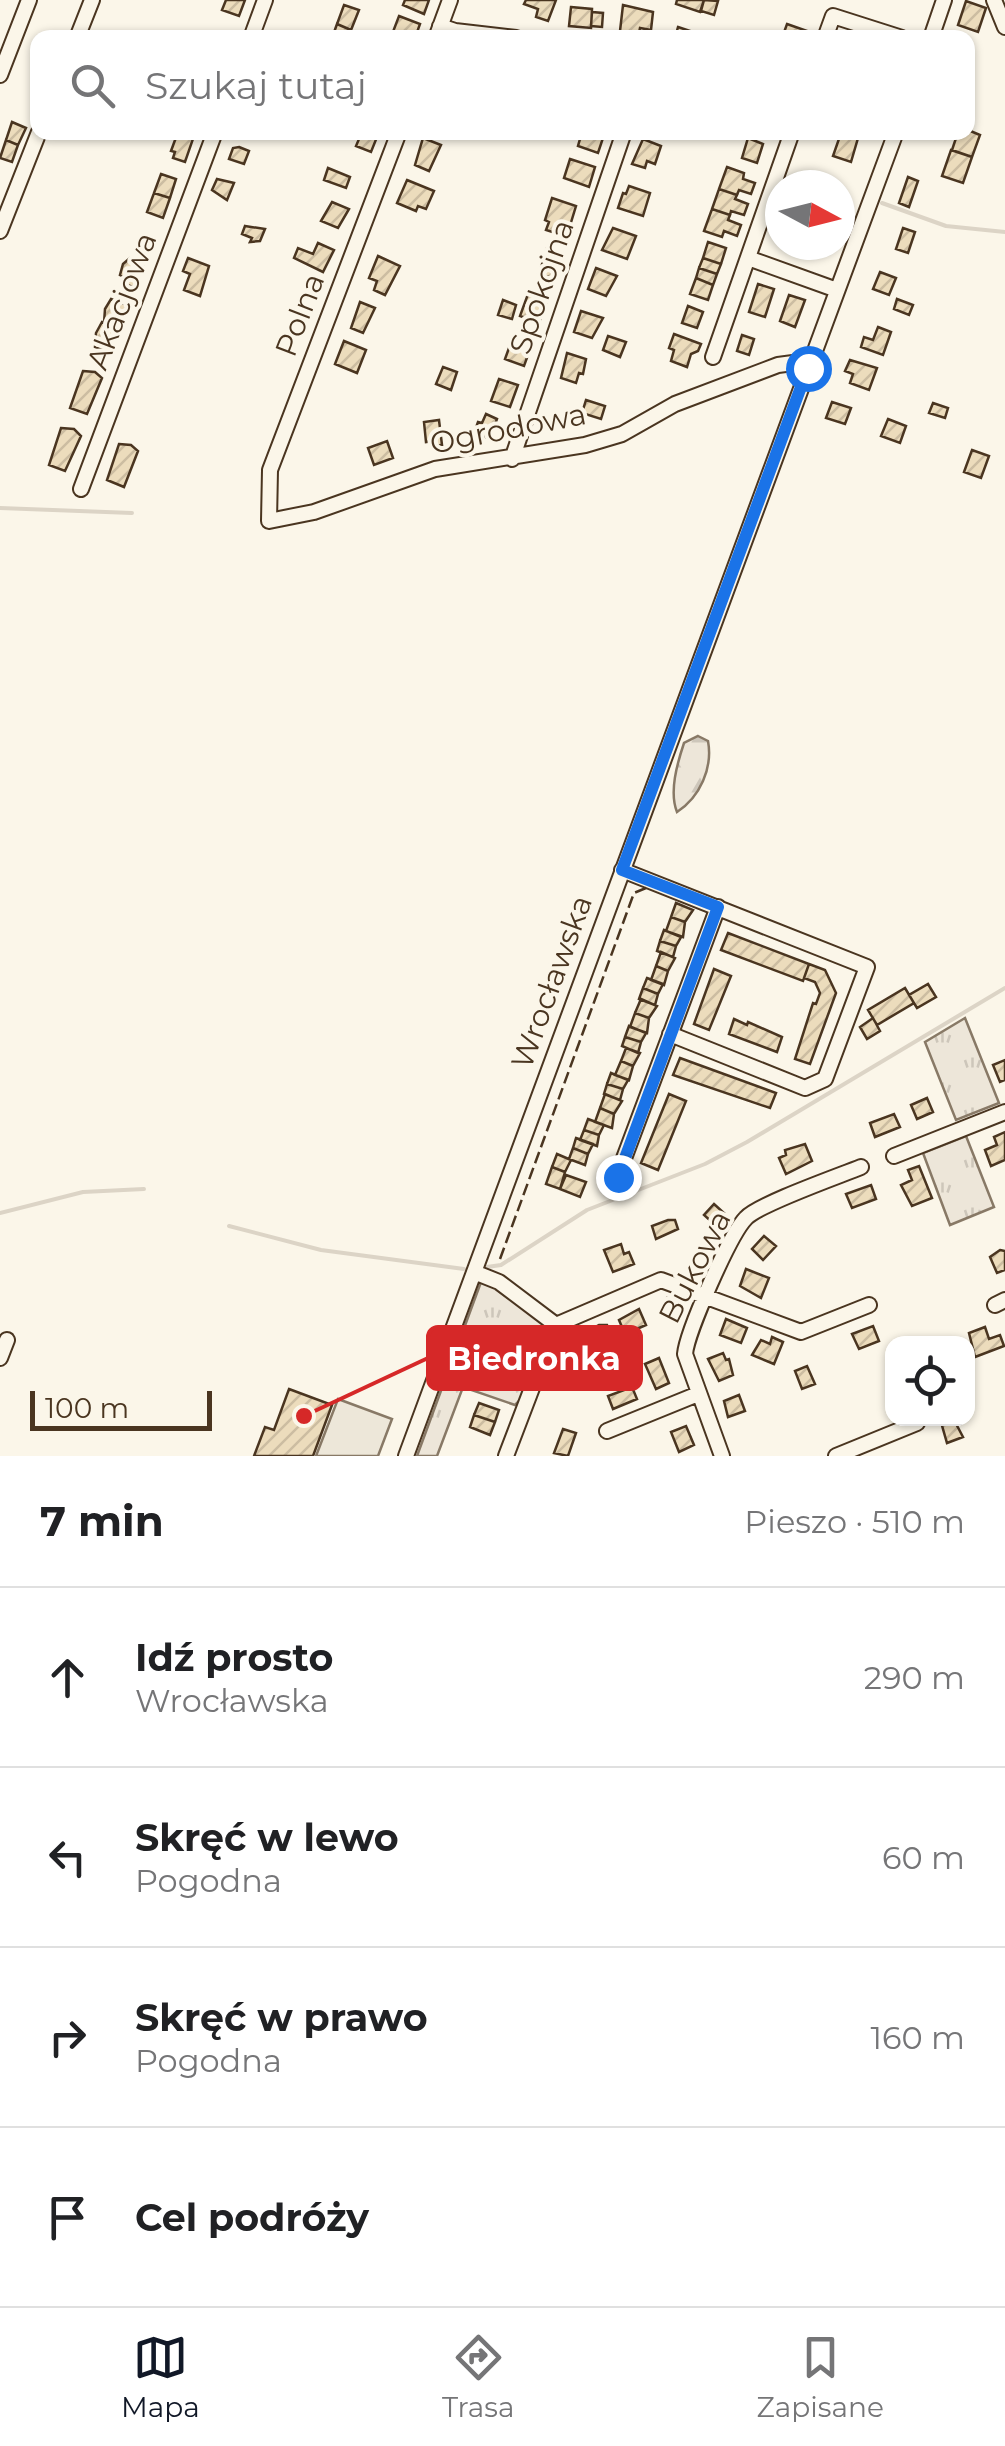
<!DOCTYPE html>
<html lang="pl">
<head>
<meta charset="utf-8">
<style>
  body { margin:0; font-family:Montserrat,sans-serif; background:#f6f6f6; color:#202124 }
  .controls { position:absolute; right:30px; bottom:30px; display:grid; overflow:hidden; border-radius:20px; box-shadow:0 2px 8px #0004 }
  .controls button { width:90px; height:90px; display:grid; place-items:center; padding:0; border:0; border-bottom:2px solid #e0e0e0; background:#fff; color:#202124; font:50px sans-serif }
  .compass { position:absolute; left:765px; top:170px; width:90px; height:90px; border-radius:50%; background:#fff; box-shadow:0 2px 8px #0004; rotate:97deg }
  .scale { position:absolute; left:30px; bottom:25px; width:182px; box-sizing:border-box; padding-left:10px; border:5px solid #4a3520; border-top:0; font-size:28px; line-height:35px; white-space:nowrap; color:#4a3520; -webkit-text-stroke:8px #fbf6e9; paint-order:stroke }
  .stop { position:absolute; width:30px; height:30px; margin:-22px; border:8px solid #1a73e8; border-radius:50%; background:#fff }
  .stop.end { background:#1a73e8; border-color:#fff; box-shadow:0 2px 10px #0008 }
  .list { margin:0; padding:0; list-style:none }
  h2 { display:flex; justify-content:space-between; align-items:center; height:130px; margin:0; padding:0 40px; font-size:42px }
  h2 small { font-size:32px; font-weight:400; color:#757577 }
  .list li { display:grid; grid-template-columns:65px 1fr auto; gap:30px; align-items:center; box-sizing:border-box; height:180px; padding:0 40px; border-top:2px solid #e0e0e0 }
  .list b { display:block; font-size:38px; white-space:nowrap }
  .list p { margin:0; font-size:32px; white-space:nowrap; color:#757577 }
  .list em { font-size:32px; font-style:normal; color:#757577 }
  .icon { flex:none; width:55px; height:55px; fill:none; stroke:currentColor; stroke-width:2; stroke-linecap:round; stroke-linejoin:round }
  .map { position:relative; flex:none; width:1005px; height:1456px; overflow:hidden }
  .search { position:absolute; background:#fff; box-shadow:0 2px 8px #0004; left:30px; right:30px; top:30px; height:110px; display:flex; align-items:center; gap:25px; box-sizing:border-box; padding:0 35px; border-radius:20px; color:#757577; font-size:38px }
  .sheet { height:850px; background:#fff }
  nav { display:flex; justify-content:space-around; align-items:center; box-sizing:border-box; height:140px; border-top:2px solid #e0e0e0; background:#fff; font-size:28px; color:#757577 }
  nav a { display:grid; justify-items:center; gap:5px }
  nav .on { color:#111827 }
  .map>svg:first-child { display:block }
  .grass { fill:url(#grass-tufts); stroke:#887966; stroke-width:2.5 }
  .forest { fill:url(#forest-firs); stroke:#887966; stroke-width:2.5 }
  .parking { fill:#ede7d9; stroke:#887966; stroke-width:2.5 }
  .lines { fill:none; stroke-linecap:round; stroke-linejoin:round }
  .stream { stroke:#dcd4c6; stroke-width:4 }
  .building { fill:url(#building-hatch); stroke:#4a3520; stroke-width:2.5 }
  .minor-casing { stroke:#4a3520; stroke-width:18 }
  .minor { stroke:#fbf6e9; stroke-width:14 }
  .fence { stroke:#4a3520; stroke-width:2.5; stroke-dasharray:12 5; stroke-linecap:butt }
  .route { stroke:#1a73e8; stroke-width:12 }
  .labels { text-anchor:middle; stroke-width:8; stroke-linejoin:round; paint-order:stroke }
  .street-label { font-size:30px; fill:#4a3520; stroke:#fbf6e9 }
  .leader { fill:none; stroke:#d62828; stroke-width:4 }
  .callout-dot { fill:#d62828; stroke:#fbf6e9; stroke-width:4 }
  .callout { fill:#d62828; stroke:#d62828; stroke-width:4 }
  .callout-label { font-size:32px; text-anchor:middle; font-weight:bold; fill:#fff }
</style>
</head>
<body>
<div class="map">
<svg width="1005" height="1456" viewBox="0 0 1005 1456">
  <defs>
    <pattern id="grass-tufts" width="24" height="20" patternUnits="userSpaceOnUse" patternTransform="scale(2.5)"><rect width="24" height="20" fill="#ede6d9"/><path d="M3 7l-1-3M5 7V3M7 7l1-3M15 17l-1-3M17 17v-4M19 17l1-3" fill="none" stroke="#cdc6ba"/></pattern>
    <pattern id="forest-firs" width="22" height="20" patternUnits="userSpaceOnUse" patternTransform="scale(2.5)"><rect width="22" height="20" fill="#ede6d9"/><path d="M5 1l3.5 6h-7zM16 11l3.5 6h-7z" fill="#cdc6ba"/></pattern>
    <pattern id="building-hatch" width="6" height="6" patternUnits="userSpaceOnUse" patternTransform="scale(2.5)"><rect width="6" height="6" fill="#ecdcbc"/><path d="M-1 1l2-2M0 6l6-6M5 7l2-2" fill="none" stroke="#ccbda1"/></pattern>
  </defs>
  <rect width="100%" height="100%" fill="#fbf6e9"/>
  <path class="grass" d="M965 1018 999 1103 956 1120 925 1042Z
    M966 1136 994 1207 950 1225 923 1153Z
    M481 1282 496 1288 549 1325 524 1396 515 1405 463 1387 437 1456H417Z"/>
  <path class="forest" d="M698 736 708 741C713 768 700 797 677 812 669 792 677 764 684 743Z"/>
  <path class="parking" d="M338 1399 392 1419 378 1456H316Z"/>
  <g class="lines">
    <path class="stream" d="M882 203 946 226 1005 232
      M0 508 132 513
      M0 1213 83 1192 144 1189
      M229 1226 321 1250 464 1269
      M487 1267 501 1265 587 1210 705 1164 747 1142 1005 988"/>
  </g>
  <path class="building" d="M226 0H245L239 16 222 10Z
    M405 0H429L424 14 403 5Z
    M526 0H556L548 21 536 17 538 9 524 4Z
    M677 0H704L700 12 676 4Z
    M704 0 718 1 714 15 701 11Z
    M966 1 986 8 978 32 958 25Z
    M344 5 359 10 351 30 337 24Z
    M623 5 653 12 651 30 640 28 639 33 620 31Z
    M571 7 592 9 591 28 569 26Z
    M592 12 603 13 602 27 591 26Z
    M399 16 420 24 415 38 391 37Z
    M337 24 351 30 348 38H332Z
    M787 24 810 32 808 38H782Z
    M678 27 705 36 704 38H675Z
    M12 122 26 128 18 145 6 140Z
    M968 130 980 135 972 157 952 150 958 132Z
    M178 132 194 136 185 162 173 158 175 152 171 151Z
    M362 132H379L371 152 356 146Z
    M582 132H605L598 153 578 146Z
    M841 133 858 138 851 162 833 156Z
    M423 138 441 145 429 171 415 165Z
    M748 138 763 144 757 163 742 158Z
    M643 139 661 146 655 164 647 161 645 168 632 164Z
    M6 140 18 145 12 162 0 158Z
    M239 147 249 151 244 164 229 159 233 148Z
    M951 150 972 157 963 183 942 176Z
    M570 159 595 167 589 187 564 178Z
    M727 167 744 173 743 179 755 183 751 194 739 190 737 195 719 189Z
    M328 168 350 177 346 188 324 180Z
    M161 174 176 179 170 198 154 193Z
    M908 177 918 181 909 207 899 203Z
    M217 179 234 183 227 200 212 190Z
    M407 180 434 191 426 209 418 206 416 211 397 203Z
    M629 186 650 193 643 216 618 208 623 193 626 194Z
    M719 189 737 195 735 199 748 204 744 215 731 211 730 215 712 209Z
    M154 193 170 198 163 218 147 212Z
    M552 198 576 206 569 229 574 230 571 238 546 230 549 222 545 220Z
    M332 202 349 209 338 228 321 221Z
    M712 209 730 215 728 220 741 225 737 236 724 231 722 237 704 231Z
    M245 226 265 229 260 241 250 242 252 238 242 234Z
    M613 228 636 236 627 259 602 250Z
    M903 228 915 232 908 253 896 249Z
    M708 242 726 248 721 264 703 258Z
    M318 243 334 250 323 272 294 258 298 248 313 254Z
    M547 248 563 253 555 279 539 274Z
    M378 256 400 266 385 295 374 290 377 281 369 278Z
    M130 258 144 263 138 276 137 289 123 283 125 277 120 275 123 264Z
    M188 258 209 266 200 296 184 290 190 274 183 271Z
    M703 258 721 264 717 274 699 268Z
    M596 268 617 276 606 296 588 289Z
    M699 268 717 274 713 285 696 278Z
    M880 272 896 278 889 295 873 289Z
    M696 278 713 285 708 300 690 294Z
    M758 284 774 289 765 317 749 312Z
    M528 294 547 301 539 323 520 316Z
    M789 295 805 300 795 327 780 321Z
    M111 299 127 305 117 327 104 323 105 309Z
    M897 299 913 305 909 315 894 309Z
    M503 300 516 305 512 319 498 315Z
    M360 302 375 308 363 333 351 328Z
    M688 306 703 312 697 328 682 323Z
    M581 311 603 318 592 338 574 332Z
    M102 322 118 328 108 352 95 347 96 333Z
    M878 327 891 332 883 355 861 347 864 337 873 340Z
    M674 334 701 344 698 351 691 354 687 367 671 361 674 350 669 348Z
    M742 335 754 339 749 355 737 351Z
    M608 336 626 342 620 357 603 350Z
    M513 337 532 344 524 366 505 359Z
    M344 341 366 350 357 373 335 364Z
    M567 353 586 359 583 374 579 373 576 383 561 378Z
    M850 360 877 368 869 390 850 383 853 374 845 371Z
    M443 367 457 372 451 390 436 384Z
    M83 371 95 372 102 378 87 414 70 408Z
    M499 379 518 385 510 407 491 401Z
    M586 400 605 406 601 419 582 413Z
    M832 402 851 408 845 424 826 418Z
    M933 403 948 408 945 418 929 413Z
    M486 414 497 419 490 439 474 433 478 422 482 423Z
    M888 419 906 426 900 443 881 436Z
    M439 420 442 445 435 446 434 441 426 442 424 422Z
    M61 428 74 429 81 436 65 471 49 465Z
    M387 441 393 458 374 465 368 448Z
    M119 444 131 445 138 451 124 487 107 480Z
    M972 450 989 456 981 478 964 472Z
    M676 903 693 910 685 922 671 917Z
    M671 917 685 922 683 937 666 931Z
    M664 930 681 937 676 946 660 941Z
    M728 933 809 964 803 981 721 950Z
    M660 941 676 946 673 957 657 951Z
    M661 952 675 958 668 971 656 966Z
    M809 964 825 970 836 993 810 1064 795 1059 813 1003 816 1004 820 993 815 982 804 978Z
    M656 966 668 971 664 985 651 980Z
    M714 969 731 976 709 1030 694 1024Z
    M647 978 663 984 658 994 643 988Z
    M928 984 936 997 917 1008 909 995Z
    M643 988 658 994 655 1005 639 999Z
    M905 988 914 1003 877 1025 868 1010Z
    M641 999 657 1006 649 1018 635 1013Z
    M635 1013 649 1018 647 1033 630 1027Z
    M873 1018 880 1031 867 1039 860 1027Z
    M734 1019 747 1025 748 1022 782 1037 777 1052 729 1034Z
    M629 1026 646 1033 641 1042 625 1037Z
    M625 1037 641 1042 638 1053 622 1046Z
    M626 1048 640 1053 633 1066 621 1061Z
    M680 1058 776 1093 770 1108 673 1075Z
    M1005 1060V1080L1000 1082 993 1065Z
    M621 1061 633 1066 629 1080 615 1075Z
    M611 1073 628 1080 623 1089 607 1084Z
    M607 1084 623 1089 620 1100 604 1094Z
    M605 1094 622 1101 614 1114 600 1108Z
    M669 1094 686 1101 658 1170 641 1163Z
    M927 1098 933 1112 917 1119 911 1105Z
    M600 1108 614 1114 612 1128 595 1122Z
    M894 1114 900 1127 875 1137 870 1123Z
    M588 1119 604 1125 599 1135 584 1130Z
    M584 1130 599 1135 597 1146 580 1140Z
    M1005 1132V1160L991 1166 985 1150 997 1145 994 1137Z
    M576 1138 593 1144 588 1154 573 1148Z
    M805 1144 812 1161 786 1174 779 1158 786 1155 785 1150Z
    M573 1148 588 1154 585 1165 569 1159Z
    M557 1154 571 1160 565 1172 552 1167Z
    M919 1166 932 1198 912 1206 901 1185 912 1180 908 1170Z
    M552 1167 565 1172 560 1189 546 1184Z
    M566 1175 586 1182 580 1197 560 1189Z
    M871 1185 876 1199 852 1208 846 1194Z
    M714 1204 724 1213 714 1224 704 1215Z
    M668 1220H675L678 1229 656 1239 652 1226Z
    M764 1236 776 1246 763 1260 752 1249Z
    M621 1244 624 1254 629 1252 634 1264 613 1272 604 1250Z
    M1000 1250 1005 1251V1270L997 1273 990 1257Z
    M746 1269 769 1278 761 1298 740 1286Z
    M667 1298 680 1303 672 1320 660 1315Z
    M639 1309 646 1325 625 1334 619 1320Z
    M726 1319 747 1328 741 1343 720 1335Z
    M599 1325H607L613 1339 593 1348 586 1332Z
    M873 1326 879 1341 859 1349 852 1334Z
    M985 1327 989 1339 1000 1335 1004 1346 975 1357 969 1333Z
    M772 1337 783 1342 774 1364 752 1355 761 1340 770 1344Z
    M723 1353 726 1360 729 1359 733 1375 719 1381 708 1359Z
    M659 1358 669 1383 656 1389 645 1364Z
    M807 1366 815 1384 802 1389 795 1371Z
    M632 1387 637 1399 613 1409 608 1396Z
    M289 1389 332 1405 313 1456H254L265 1427 274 1430Z
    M739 1395 745 1411 728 1417 724 1401Z
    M479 1403 499 1410 495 1422 474 1415Z
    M474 1415 495 1422 490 1435 470 1427Z
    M953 1418 963 1437 947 1443 941 1422Z
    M686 1426 694 1445 679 1452 671 1432Z
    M563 1429 576 1433 568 1456 554 1453Z"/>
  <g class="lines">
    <defs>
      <path id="minor" d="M994 0 1005 27
        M440 26 455 31 516 38
        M77 38 92 0
        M251 38 265 0
        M436 38 450 0
        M825 38 833 16 902 38
        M931 38 944 0
        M0 75 29 0
        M399 132 270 470 269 521 314 512 435 469 585 445 622 434 675 404 778 365 793 363 808 368
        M0 231 39 132
        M748 258 837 290
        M713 357 792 132
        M512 459 624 132
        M81 489 215 132
        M622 870 867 967 825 1079 805 1088 670 1034
        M894 1156 1005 1112
        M617 1177 718 907
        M474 1272 499 1282 556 1325
        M995 1305 1005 1300
        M0 1358 7 1340
        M607 1431 698 1394
        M406 1456 896 132
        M506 1456 556 1325 661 1280 801 1332 869 1305
        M722 1456 685 1354C687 1332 730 1234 746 1218 759 1204 839 1176 861 1167
        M836 1456 917 1423"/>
    </defs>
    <use href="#minor" class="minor-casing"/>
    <use href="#minor" class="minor"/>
    <path class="fence" d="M500 1259 634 893 646 888"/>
  </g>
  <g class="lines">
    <path class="route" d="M618 1177 718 907 622 870 808 368"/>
  </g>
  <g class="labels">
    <g class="street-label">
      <text transform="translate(542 287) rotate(-71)" y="10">Spokojna</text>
      <text transform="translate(122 301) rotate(-69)" y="10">Akacjowa</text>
      <text transform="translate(300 315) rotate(-69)" y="10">Polna</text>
      <text transform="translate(508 429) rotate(-11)" y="10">Ogrodowa</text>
      <text transform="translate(552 982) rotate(-70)" y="10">Wrocławska</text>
      <text transform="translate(695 1267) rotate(-63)" y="10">Bukowa</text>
    </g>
  </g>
  <path class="leader" d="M304 1416L428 1358"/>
  <circle class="callout-dot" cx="304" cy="1416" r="10"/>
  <rect class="callout" x="428" y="1327" width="213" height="62" rx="10"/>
  <g class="callout-label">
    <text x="534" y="1370">Biedronka</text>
  </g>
</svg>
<div class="controls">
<button><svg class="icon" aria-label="locate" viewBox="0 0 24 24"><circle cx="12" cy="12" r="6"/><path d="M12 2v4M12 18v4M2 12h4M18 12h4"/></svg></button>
</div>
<svg class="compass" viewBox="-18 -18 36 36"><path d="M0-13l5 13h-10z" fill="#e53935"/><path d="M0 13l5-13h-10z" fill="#757577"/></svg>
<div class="scale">100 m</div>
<div class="stop" style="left:808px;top:368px"></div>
<div class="stop end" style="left:618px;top:1177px"></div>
<div class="search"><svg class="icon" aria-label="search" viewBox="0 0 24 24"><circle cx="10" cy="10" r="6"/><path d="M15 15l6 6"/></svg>Szukaj tutaj</div>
</div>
<section class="sheet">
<h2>7 min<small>Pieszo · 510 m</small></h2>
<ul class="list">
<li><svg class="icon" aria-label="ahead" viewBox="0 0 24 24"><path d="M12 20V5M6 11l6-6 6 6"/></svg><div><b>Idź prosto</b><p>Wrocławska</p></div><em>290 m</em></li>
<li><svg class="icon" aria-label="left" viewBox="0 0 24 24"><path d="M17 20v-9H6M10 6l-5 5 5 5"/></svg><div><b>Skręć w lewo</b><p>Pogodna</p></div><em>60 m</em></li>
<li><svg class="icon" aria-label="right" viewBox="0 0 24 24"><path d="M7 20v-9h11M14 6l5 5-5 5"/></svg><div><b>Skręć w prawo</b><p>Pogodna</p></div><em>160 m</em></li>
<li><svg class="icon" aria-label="arrive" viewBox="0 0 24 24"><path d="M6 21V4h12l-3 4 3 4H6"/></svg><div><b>Cel podróży</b></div></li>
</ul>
</section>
<nav>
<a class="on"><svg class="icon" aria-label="map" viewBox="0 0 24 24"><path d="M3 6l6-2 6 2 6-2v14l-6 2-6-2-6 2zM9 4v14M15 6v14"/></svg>Mapa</a>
<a><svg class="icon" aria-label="directions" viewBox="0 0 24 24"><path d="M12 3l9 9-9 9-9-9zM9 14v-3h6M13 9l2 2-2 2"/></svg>Trasa</a>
<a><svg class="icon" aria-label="saved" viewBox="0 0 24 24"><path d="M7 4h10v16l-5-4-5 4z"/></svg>Zapisane</a>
</nav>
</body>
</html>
